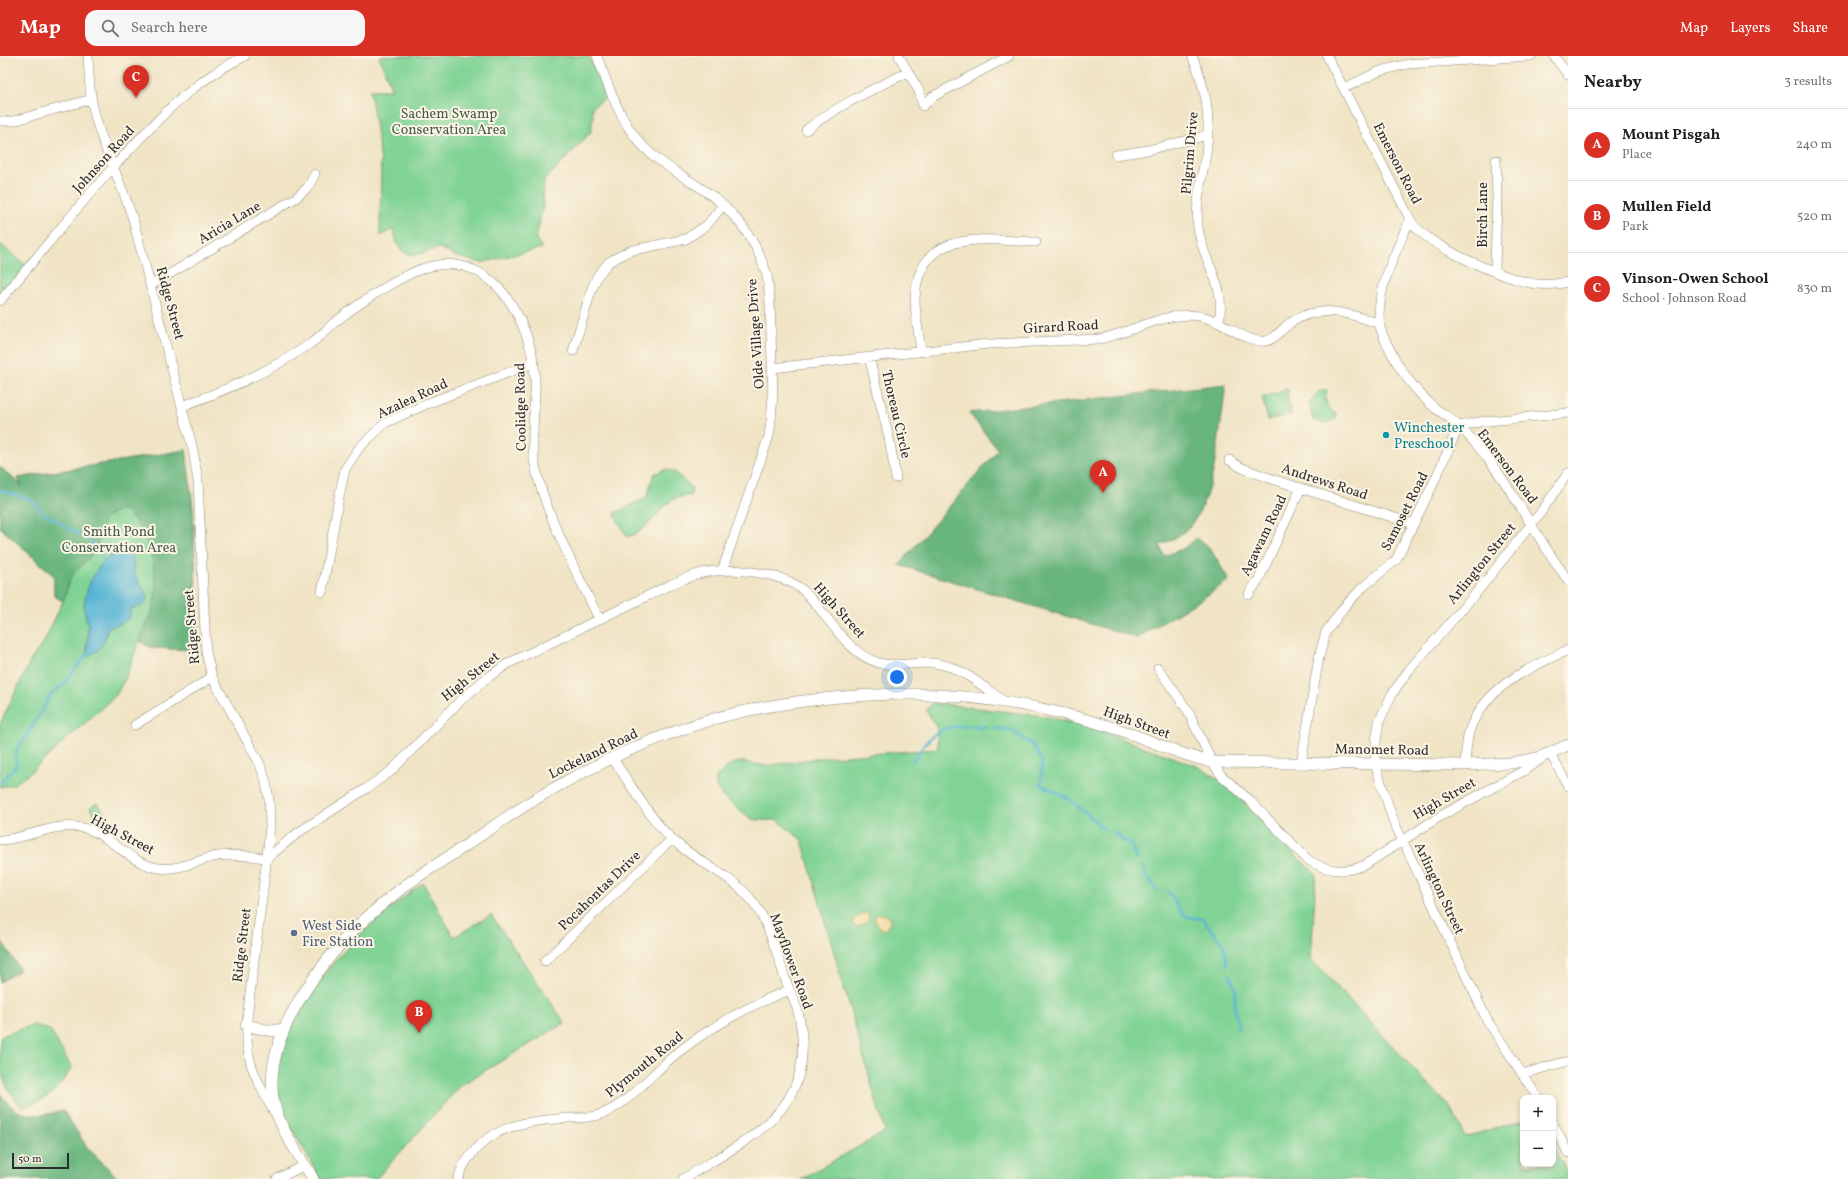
<!DOCTYPE html>
<html lang="en">
<head>
<meta charset="utf-8">
<style>
  body { margin:0; font-family:Vollkorn,serif; background:#f6f6f6; color:#202124 }
  .controls { position:absolute; right:12px; bottom:12px; display:grid; overflow:hidden; border-radius:8px; box-shadow:0 2px 6px #0003 }
  .controls button { width:36px; height:36px; display:grid; place-items:center; padding:0; border:0; border-bottom:1px solid #e0e0e0; background:#fff; color:#202124; font:20px sans-serif }
  .scale { position:absolute; left:12px; bottom:10px; width:57px; box-sizing:border-box; padding-left:4px; border:2px solid #2b2b2b; border-top:0; font-size:11px; line-height:14px; white-space:nowrap; color:#2b2b2b; -webkit-text-stroke:3px #fcf5e5; paint-order:stroke }
  .you { position:absolute; left:897px; top:621px; width:14px; height:14px; margin:-10px; border:3px solid #fff; border-radius:50%; background:#1a73e8; box-shadow:0 0 0 6px #1a73e833 }
  .badge { display:grid; place-items:center; width:26px; height:26px; border-radius:50%; background:#d93025; color:#fff; font-size:13px; font-weight:700 }
  .pin { position:absolute; translate:-50% -33px; filter:drop-shadow(0 1px 2px #0008) }
  .pin::after { content:''; position:absolute; top:21px; width:14px; height:12px; background:inherit; clip-path:polygon(0 0,100% 0,50% 100%) }
  .list { margin:0; padding:0; list-style:none }
  h2 { display:flex; justify-content:space-between; align-items:center; height:52px; margin:0; padding:0 16px; font-size:17px }
  h2 small { font-size:13px; font-weight:400; color:#757577 }
  .list li { display:grid; grid-template-columns:26px 1fr auto; gap:12px; align-items:center; box-sizing:border-box; height:72px; padding:0 16px; border-top:1px solid #e0e0e0 }
  .list b { display:block; font-size:15px; white-space:nowrap }
  .list p { margin:0; font-size:13px; white-space:nowrap; color:#757577 }
  .list em { font-size:13px; font-style:normal; color:#757577 }
  .icon { flex:none; width:22px; height:22px; fill:none; stroke:currentColor; stroke-width:2; stroke-linecap:round; stroke-linejoin:round }
  .map { position:relative; flex:none; width:1568px; height:1123px; overflow:hidden }
  header { display:flex; align-items:center; gap:24px; box-sizing:border-box; height:56px; padding:0 20px; background:#d93025; color:#fff }
  header strong { font-size:19px }
  nav { display:flex; gap:22px; margin-inline-start:auto; font-size:14px }
  .search { width:280px; height:36px; background:#f6f6f6; display:flex; align-items:center; gap:10px; box-sizing:border-box; padding:0 14px; border-radius:12px; color:#757577; font-size:15px }
  main { display:flex }
  aside { flex:1; background:#fff }
  .map>svg:first-child { display:block }
  .green { fill:#80d395; stroke:#567f60; fill-rule:evenodd }
  .forest { fill:#68b57e; stroke:#4a7054 }
  .sand { fill:#eeda9e; stroke:#8c8264 }
  .water { fill:#58b5d6; stroke:#427080 }
  .lines { fill:none; stroke-linecap:round; stroke-linejoin:round }
  .stream { stroke:#58b5d6; stroke-width:2.5 }
  .minor-casing { stroke:#8e8878; stroke-width:10 }
  .major-casing { stroke:#8e8878; stroke-width:12 }
  .minor { stroke:#fff; stroke-width:9 }
  .major { stroke:#fff; stroke-width:11 }
  .culture-dot { fill:#0f9aa8; stroke:#fcf5e5; stroke-width:1.5 }
  .service-dot { fill:#5c6f8a; stroke:#fcf5e5; stroke-width:1.5 }
  .labels { text-anchor:middle; stroke-width:4; stroke-linejoin:round; paint-order:stroke }
  .park-label { font-size:14px; fill:#445d4b; stroke:#fcf5e5 }
  .street-label { font-size:14px; fill:#2b2b2b; stroke:#fcf5e5 }
  .culture-label { font-size:14px; fill:#0d838f; stroke:#fcf5e5; text-anchor:start }
  .service-label { font-size:14px; fill:#4e5e75; stroke:#fcf5e5; text-anchor:start }
</style>
</head>
<body>
<header>
<strong>Map</strong>
<div class="search"><svg class="icon" aria-label="search" viewBox="0 0 24 24"><circle cx="10" cy="10" r="6"/><path d="M15 15l6 6"/></svg>Search here</div>
<nav><a>Map</a><a>Layers</a><a>Share</a></nav>
</header>
<main>
<div class="map">
<svg width="1568" height="1123" viewBox="0 0 1568 1123">
  <rect width="100%" height="100%" fill="#fcf5e5"/>
  <filter id="ink" filterUnits="userSpaceOnUse"><feTurbulence type="fractalNoise" baseFrequency=".025" numOctaves="2"/><feDisplacementMap in="SourceGraphic" scale="8" xChannelSelector="R" yChannelSelector="G"/><feConvolveMatrix kernelMatrix="1 2 1 2 8 2 1 2 1" color-interpolation-filters="sRGB"/></filter>
  <filter id="wash" filterUnits="userSpaceOnUse"><feTurbulence type="fractalNoise" baseFrequency=".012" numOctaves="4" result="noise"/><feDisplacementMap in="SourceGraphic" scale="16" xChannelSelector="R" yChannelSelector="G"/><feGaussianBlur stdDeviation="0.9" result="paint"/><feColorMatrix in="noise" values="0 0 0 0 0 0 0 0 0 0 0 0 0 0 0 0 0 1.4 0 .05"/><feComposite in="paint" operator="in"/></filter>
  <g filter="url(#wash)">
    <rect width="100%" height="100%" fill="#f0e4c5"/>
    <path class="green" d="M379 0H589L606 42 592 51 593 61 591 76 544 125 543 151 536 183 542 192 481 207 455 200 440 192C427 195 409 206 399 191 396 186 395 178 393 173L380 180 381 106 370 34H392Z
      M0 188 29 212 0 246Z
      M1285 332 1289 335 1287 339 1291 359 1268 364 1262 341 1281 336Z
      M1327 334C1323 346 1327 352 1336 358V363C1328 368 1321 368 1313 364L1309 347 1319 335Z
      M186 394 193 452 198 594 153 592 139 585 126 621 116 639 26 720 14 728 0 731V668L32 602 44 586 63 545 54 540V520L0 471V411L22 430 18 422ZM85 557 107 573 105 584 86 600 88 570Z
      M666 413 676 417 692 432 691 439C683 440 674 442 668 447 654 459 646 477 627 481 624 473 616 465 615 457L646 442 654 418Z
      M933 647 1044 660 1089 671 1197 710 1218 723 1245 747 1296 800 1316 818 1311 903 1452 1054 1465 1081 1523 1064V1108H1553V1087L1568 1119V1123H801L885 1076 802 784 777 764H756L750 762 723 741 716 731V721L733 707 744 706 767 710 818 702 938 693 937 672 926 654Z
      M97 747 105 758 98 763 90 752Z
      M423 827 454 881 491 859 565 967 461 1029 376 1123H320C307 1095 276 1055 275 1024 275 1017 279 1007 281 1000 298 931 366 868 423 827Z
      M33 969 50 974 72 1012C56 1035 50 1043 22 1051L9 1035 0 1014V984L1 980Z"/>
    <path class="forest" d="M1226 328C1220 368 1216 439 1191 469 1182 479 1172 484 1160 489L1164 500 1184 492 1197 482 1211 494 1229 524 1202 543 1137 582 899 509 998 394 969 357Z
      M186 394 193 452 198 594 153 592 139 585C144 573 152 560 154 548 160 515 149 477 125 454 99 455 104 475 96 492 90 503 78 511 71 521 67 528 67 538 63 545L54 540V520L0 471V411L22 430 18 422Z
      M0 882 20 914 0 926Z
      M0 1038C5 1043 10 1050 16 1054 29 1062 50 1059 63 1054L87 1091 119 1123H0Z"/>
    <path class="sand" d="M865 856 868 858 869 864 858 871 854 870 853 868 854 863Z
      M879 857 884 858 890 863V867L885 874 881 873 875 865V859Z"/>
    <path class="water" d="M128 491 133 502 134 517 148 542C144 550 140 552 131 552 130 555 130 560 129 562 126 567 113 569 107 573 105 588 100 595 86 601 87 591 89 580 88 570 88 564 84 558 84 552 85 527 103 496 128 491Z"/>
    <g class="lines">
      <path class="stream" d="M0 434 31 444 43 457 87 483 100 494 104 509
        M994 672 1011 674 1033 689 1042 705 1041 729 1068 742 1104 773
        M913 706C933 670 946 668 986 671
        M0 727 16 710V695L39 660 50 639 63 629 87 598
        M1114 776 1124 785 1132 788 1133 796 1137 803
        M1142 810 1146 820 1157 834
        M1167 835C1176 840 1176 856 1186 860 1191 862 1198 862 1203 863 1216 883 1228 884 1227 910
        M1230 920C1240 937 1233 938 1235 954 1236 962 1239 965 1238 973"/>
    </g>
  </g>
  <g filter="url(#ink)">
    <g class="lines">
      <defs>
        <path id="minor" d="M88 0C89 15 89 31 92 46 100 88 122 126 134 167L193 394 198 425 206 596 212 621 260 708 266 726 269 744 270 771 266 809 248 954C243 999 252 1017 274 1056
          M597 0C610 34 622 73 650 97 677 120 710 133 733 159 748 175 759 195 766 216 771 236 770 257 771 277 772 314 775 343 769 380L722 515
          M899 0 919 35 923 50
          M1192 0C1207 33 1211 63 1206 98 1202 122 1195 147 1198 171 1202 206 1227 228 1219 265
          M1327 0 1410 163C1397 194 1378 229 1379 264 1379 273 1384 282 1388 290 1399 313 1415 335 1435 352 1443 358 1452 363 1459 370 1505 414 1530 474 1568 524
          M1554 0 1568 19
          M1344 32 1380 15 1408 8 1531 0
          M923 50 932 41 1009 0
          M0 65H13L92 43
          M806 74C837 50 873 33 908 16
          M1116 99 1148 94 1208 79
          M1410 163C1422 189 1509 225 1537 228 1547 229 1559 228 1568 226
          M1495 214 1497 140 1496 104
          M150 230 297 141 308 131 315 118
          M0 245C39 199 77 151 118 106 157 64 192 25 245 0
          M573 295 592 232 598 219 609 206 629 195 686 183 707 169 723 149
          M921 295C919 278 915 260 915 243 918 170 985 184 1036 186
          M869 301 889 382 896 422
          M772 312 989 288 1099 283C1133 277 1163 255 1199 260 1222 263 1246 288 1266 285 1274 284 1283 272 1290 267 1320 247 1349 257 1380 268
          M182 350C227 334 272 315 311 287 320 281 327 273 335 266 360 247 386 229 414 216 478 188 519 242 532 299 541 337 527 376 536 414 548 464 577 516 599 563
          M1229 404 1242 412 1272 423 1414 468
          M322 536 339 441 345 413 359 392 385 367 429 347 533 307
          M1249 538 1259 523 1301 432
          M1158 612 1188 655 1212 706 1221 719 1247 742 1307 803C1324 815 1345 818 1365 809L1439 761 1525 714 1550 697 1568 730
          M135 669 212 621
          M612 702C634 732 651 767 680 790 702 808 729 819 748 840 769 863 775 894 785 922 789 934 795 945 798 956 821 1053 752 1081 683 1123
          M1301 708 1319 601 1326 576 1344 551 1363 531 1396 504 1433 428 1459 370 1479 366 1568 357
          M1465 709C1466 697 1466 684 1470 673 1486 630 1531 611 1568 594
          M0 784C27 783 57 765 84 772 111 779 131 809 159 812 179 815 199 803 218 800 235 798 250 800 267 802L299 776 367 732 391 715 459 646 484 624 509 607 672 528C686 522 700 516 715 515 741 512 789 518 807 538 829 561 847 598 879 607 894 611 917 606 934 607 961 610 983 631 1005 646
          M545 905 672 783
          M1522 1018 1568 1005
          M1538 1042 1487 964 1393 764 1375 708 1376 685 1379 666 1392 638 1409 614 1477 536 1541 456 1568 417
          M1553 1067 1568 1097
          M277 1123 305 1109
          M458 1123C461 1111 470 1099 479 1090 504 1066 535 1065 569 1062 578 1062 589 1062 599 1059 627 1050 653 1016 677 997 711 971 749 949 790 934"/>
        <path id="major" d="M246 969 271 975 284 973
          M313 1123C296 1093 272 1065 272 1030 271 976 310 924 343 885 360 866 382 848 402 832 423 816 446 803 468 788 493 771 518 753 544 738 598 706 656 680 717 662 774 646 850 638 910 638 978 639 1049 651 1114 672 1147 682 1177 699 1212 706L1465 709 1511 707 1538 702 1568 689"/>
      </defs>
      <use href="#minor" class="minor-casing"/>
      <use href="#major" class="major-casing"/>
      <use href="#minor" class="minor"/>
      <use href="#major" class="major"/>
    </g>
  </g>
  <circle class="culture-dot" cx="1386" cy="379" r="4"/>
  <circle class="service-dot" cx="294" cy="877" r="4"/>
  <g class="labels">
    <g class="park-label">
      <text x="449" y="62">Sachem Swamp<tspan x="449" dy="16">Conservation Area</tspan></text>
      <text x="119" y="480">Smith Pond<tspan x="119" dy="16">Conservation Area</tspan></text>
    </g>
    <g class="street-label">
      <text transform="translate(1189 97) rotate(-85)" y="5">Pilgrim Drive</text>
      <text transform="translate(103 103) rotate(-48)" y="5">Johnson Road</text>
      <text transform="translate(1398 107) rotate(63)" y="5">Emerson Road</text>
      <text transform="translate(1482 159) rotate(-90)" y="5">Birch Lane</text>
      <text transform="translate(229 166) rotate(-31)" y="5">Aricia Lane</text>
      <text transform="translate(171 247) rotate(75)" y="5">Ridge Street</text>
      <text transform="translate(1061 270) rotate(-3)" y="5">Girard Road</text>
      <text transform="translate(755 278) rotate(-94)" y="5">Olde Village Drive</text>
      <text transform="translate(412 342) rotate(-25)" y="5">Azalea Road</text>
      <text transform="translate(520 351) rotate(-91)" y="5">Coolidge Road</text>
      <text transform="translate(897 358) rotate(77)" y="5">Thoreau Circle</text>
      <text transform="translate(1508 410) rotate(53)" y="5">Emerson Road</text>
      <text transform="translate(1325 425) rotate(18)" y="5">Andrews Road</text>
      <text transform="translate(1404 455) rotate(-63)" y="5">Samoset Road</text>
      <text transform="translate(1263 479) rotate(-64)" y="5">Agawam Road</text>
      <text transform="translate(1481 507) rotate(-51)" y="5">Arlington Street</text>
      <text transform="translate(840 554) rotate(48)" y="5">High Street</text>
      <text transform="translate(191 571) rotate(-95)" y="5">Ridge Street</text>
      <text transform="translate(470 620) rotate(-39)" y="5">High Street</text>
      <text transform="translate(1137 666) rotate(20)" y="5">High Street</text>
      <text transform="translate(1382 693) rotate(1)" y="5">Manomet Road</text>
      <text transform="translate(593 697) rotate(-26)" y="5">Lockeland Road</text>
      <text transform="translate(1444 742) rotate(-30)" y="5">High Street</text>
      <text transform="translate(123 778) rotate(28)" y="5">High Street</text>
      <text transform="translate(1440 832) rotate(65)" y="5">Arlington Street</text>
      <text transform="translate(599 834) rotate(-44)" y="5">Pocahontas Drive</text>
      <text transform="translate(241 889) rotate(-83)" y="5">Ridge Street</text>
      <text transform="translate(792 905) rotate(70)" y="5">Mayflower Road</text>
      <text transform="translate(644 1008) rotate(-39)" y="5">Plymouth Road</text>
    </g>
    <g class="culture-label">
      <text x="1394" y="376">Winchester<tspan x="1394" dy="16">Preschool</tspan></text>
    </g>
    <g class="service-label">
      <text x="302" y="874">West Side<tspan x="302" dy="16">Fire Station</tspan></text>
    </g>
  </g>
</svg>
<div class="controls">
<button>+</button>
<button>−</button>
</div>
<div class="scale">50 m</div>
<div class="you"></div>
<div class="pin badge" style="left:1103px;top:437px">A</div>
<div class="pin badge" style="left:419px;top:977px">B</div>
<div class="pin badge" style="left:136px;top:42px">C</div>
</div>
<aside>
<h2>Nearby<small>3 results</small></h2>
<ul class="list">
<li><span class="badge">A</span><div><b>Mount Pisgah</b><p>Place</p></div><em>240 m</em></li>
<li><span class="badge">B</span><div><b>Mullen Field</b><p>Park</p></div><em>520 m</em></li>
<li><span class="badge">C</span><div><b>Vinson-Owen School</b><p>School · Johnson Road</p></div><em>830 m</em></li>
</ul>
</aside>
</main>
</body>
</html>
